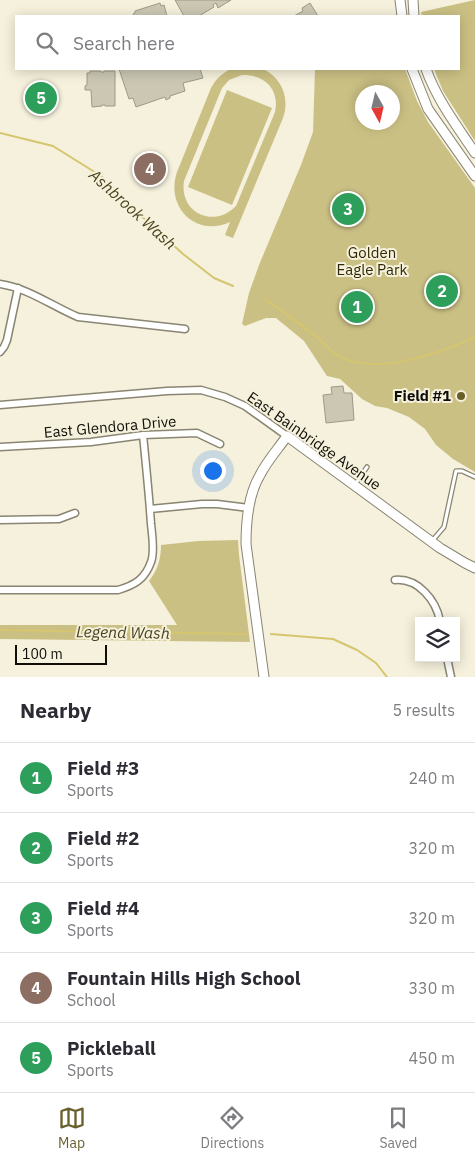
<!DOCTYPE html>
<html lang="en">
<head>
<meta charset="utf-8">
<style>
  body { margin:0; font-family:"IBM Plex Sans",sans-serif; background:#f2f2f3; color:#2b2b33 }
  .controls { position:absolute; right:15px; bottom:15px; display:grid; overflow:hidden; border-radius:0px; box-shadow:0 2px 12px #0003 }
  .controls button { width:45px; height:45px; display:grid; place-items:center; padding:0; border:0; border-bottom:1px solid #e1e1e2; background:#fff; color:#2b2b33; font:25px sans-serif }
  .compass { position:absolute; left:355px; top:85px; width:45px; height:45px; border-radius:50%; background:#fff; box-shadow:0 2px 12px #0003; rotate:172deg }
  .scale { position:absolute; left:15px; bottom:12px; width:92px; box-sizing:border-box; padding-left:5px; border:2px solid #0e0d06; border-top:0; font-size:14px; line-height:18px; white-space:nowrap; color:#0e0d06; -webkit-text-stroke:4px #f5f1dc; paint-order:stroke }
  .you { position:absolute; left:212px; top:470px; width:18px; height:18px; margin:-12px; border:4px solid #fff; border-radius:50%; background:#1a73e8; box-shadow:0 0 0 8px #1a73e833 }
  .badge { display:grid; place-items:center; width:32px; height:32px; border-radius:50%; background:#685f2b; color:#fff; font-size:16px; font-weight:700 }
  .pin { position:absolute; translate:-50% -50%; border:2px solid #fff; box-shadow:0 1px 5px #0006 }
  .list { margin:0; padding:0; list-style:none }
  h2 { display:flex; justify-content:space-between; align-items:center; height:65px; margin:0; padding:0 20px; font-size:21px }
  h2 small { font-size:16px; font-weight:400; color:#7c7c81 }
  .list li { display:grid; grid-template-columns:32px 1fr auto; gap:15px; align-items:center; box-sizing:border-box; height:70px; padding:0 20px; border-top:1px solid #e1e1e2 }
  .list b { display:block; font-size:19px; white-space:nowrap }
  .list p { margin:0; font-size:16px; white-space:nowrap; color:#7c7c81 }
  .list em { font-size:16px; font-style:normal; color:#7c7c81 }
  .icon { flex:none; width:28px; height:28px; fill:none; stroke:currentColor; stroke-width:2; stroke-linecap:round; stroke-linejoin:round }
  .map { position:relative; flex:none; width:475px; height:677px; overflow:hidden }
  .search { position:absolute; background:#fff; box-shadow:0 2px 12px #0003; left:15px; right:15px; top:15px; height:55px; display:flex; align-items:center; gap:12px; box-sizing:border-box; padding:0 18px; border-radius:0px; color:#7c7c81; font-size:19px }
  .sheet { height:415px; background:#fff }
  nav { display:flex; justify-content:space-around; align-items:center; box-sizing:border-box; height:70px; border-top:1px solid #e1e1e2; background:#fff; font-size:14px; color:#7c7c81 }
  nav a { display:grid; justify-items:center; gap:2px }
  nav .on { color:#685f2b }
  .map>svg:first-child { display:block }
  .green { fill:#cbc084; fill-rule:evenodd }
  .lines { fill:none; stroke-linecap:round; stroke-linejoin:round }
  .stream { stroke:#d5c56f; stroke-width:2 }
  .building { fill:#cbc7b3; stroke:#9d9a87 }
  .lane-casing { stroke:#898572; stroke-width:5.5 }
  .street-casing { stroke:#898572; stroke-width:9 }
  .secondary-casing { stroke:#898572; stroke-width:11 }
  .lane { stroke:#fff; stroke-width:3 }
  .street { stroke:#fff; stroke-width:6 }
  .secondary { stroke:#fff; stroke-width:9 }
  .poi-dot { fill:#685f2b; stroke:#f5f1dc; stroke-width:2 }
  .labels { text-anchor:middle; stroke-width:4; stroke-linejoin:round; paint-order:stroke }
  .park-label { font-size:15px; fill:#312a04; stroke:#f5f1dc }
  .poi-label { font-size:15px; font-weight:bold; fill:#0e0d06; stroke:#f5f1dc; text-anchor:end }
  .street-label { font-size:15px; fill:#0e0d06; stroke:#f5f1dc }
  .water-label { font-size:16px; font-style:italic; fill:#4a431e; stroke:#f5f1dc }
</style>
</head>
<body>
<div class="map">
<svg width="475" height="677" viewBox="0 0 475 677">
  <rect width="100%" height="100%" fill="#f5f1dc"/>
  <path class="green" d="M475 0V141L443 91 434 69H459V16H422L421 12Z
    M231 69H263C282 78 290 98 283 118L233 238 225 235 230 222C196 238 165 207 177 172L211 88C216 79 222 73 231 69ZM242 75C264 74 280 89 275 112L236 206C214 229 179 213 184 181L222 88 229 80Z
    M315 69H405L417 101 428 122 475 188V472L453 459 436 445 425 429 409 417 387 408 375 406 362 399 340 379 327 376 304 341 276 318H266L245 326 242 324 249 293 259 265 301 165 313 132ZM362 92H392V122H362Z
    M30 84 57 90 52 111 25 106Z
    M227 90 272 108 232 205 188 187Z
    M238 540 239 555 250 642 0 639V625H177L149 581C158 570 161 558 161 545L198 541Z"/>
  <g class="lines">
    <path class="stream" d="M0 133 53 146 101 176 138 213 183 254 214 278 233 286
      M265 299C283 312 301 324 318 338 324 343 329 350 335 354 372 378 439 354 475 337
      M0 630 246 634
      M271 634 333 639 357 650 376 663 387 677"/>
  </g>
  <path class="building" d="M175 0H231L218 8 216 3 213 5 214 7 199 16H184Z
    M160 3 161 6 164 5 167 16H134L133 14 135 13V11Z
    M310 3 318 16H294L303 11 302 8Z
    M119 69H200L203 78 183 83 185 91 170 96V98L166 100 165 97 136 107 133 98 129 99Z
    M90 71H100L101 72H104V71H115V106H105V105H102V106L92 107 91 90H85V86L87 85V73H90Z
    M343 386 344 393H352L354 420 326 423 323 395 332 394 331 387Z"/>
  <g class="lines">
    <defs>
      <path id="lane" d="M356 483 367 467
        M432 541 444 527 456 471H462L475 477"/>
      <path id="street" d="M0 284C28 288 52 306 78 317L185 329
        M0 352 4 347 7 340 18 288
        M0 405 167 391 201 390 225 397 245 406 287 436
        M0 447 91 442 143 435 197 433 220 444
        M150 509 202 504H217L249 508
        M0 520 59 519 75 513
        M395 580C418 578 436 600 440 621
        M0 590H118C135 585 145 579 151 562 155 552 152 534 151 524 149 494 146 465 143 435
        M447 658 451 677"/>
      <path id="secondary" d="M400 0 402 16
        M413 0 414 16
        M412 69 428 109 475 176
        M426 69C437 100 457 126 475 153
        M264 677 246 544C246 522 248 495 260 475 267 461 278 449 287 436L440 548 465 563 475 568"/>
    </defs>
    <use href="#lane" class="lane-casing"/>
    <use href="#street" class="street-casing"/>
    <use href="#secondary" class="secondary-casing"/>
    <use href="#lane" class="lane"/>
    <use href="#street" class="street"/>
    <use href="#secondary" class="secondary"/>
  </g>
  <circle class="poi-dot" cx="461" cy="396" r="5"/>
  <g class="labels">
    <g class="park-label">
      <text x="372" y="258">Golden<tspan x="372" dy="17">Eagle Park</tspan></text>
    </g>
    <g class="poi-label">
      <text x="451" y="401">Field #1</text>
    </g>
    <g class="street-label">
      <text transform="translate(110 427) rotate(-5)" y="5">East Glendora Drive</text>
      <text transform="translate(314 441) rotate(35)" y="5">East Bainbridge Avenue</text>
    </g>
    <g class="water-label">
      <text transform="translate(133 209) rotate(42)" y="6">Ashbrook Wash</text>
      <text transform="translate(123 632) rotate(1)" y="6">Legend Wash</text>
    </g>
  </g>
</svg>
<div class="controls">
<button><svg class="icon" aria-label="layers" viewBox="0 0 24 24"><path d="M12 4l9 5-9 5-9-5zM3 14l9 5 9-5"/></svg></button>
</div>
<svg class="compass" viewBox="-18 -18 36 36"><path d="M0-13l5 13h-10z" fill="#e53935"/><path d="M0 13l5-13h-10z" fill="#7c7c81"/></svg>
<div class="scale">100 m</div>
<div class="you"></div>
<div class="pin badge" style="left:357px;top:307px;background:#2e9e5b">1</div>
<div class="pin badge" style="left:442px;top:291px;background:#2e9e5b">2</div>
<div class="pin badge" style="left:348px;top:209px;background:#2e9e5b">3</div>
<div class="pin badge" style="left:150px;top:169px;background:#8d6e63">4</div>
<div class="pin badge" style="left:41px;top:98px;background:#2e9e5b">5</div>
<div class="search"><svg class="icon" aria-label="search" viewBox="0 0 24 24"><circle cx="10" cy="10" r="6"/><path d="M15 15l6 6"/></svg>Search here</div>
</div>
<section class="sheet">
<h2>Nearby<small>5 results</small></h2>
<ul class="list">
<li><span class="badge" style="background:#2e9e5b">1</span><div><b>Field #3</b><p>Sports</p></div><em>240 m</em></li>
<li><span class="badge" style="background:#2e9e5b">2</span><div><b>Field #2</b><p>Sports</p></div><em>320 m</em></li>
<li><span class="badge" style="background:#2e9e5b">3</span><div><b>Field #4</b><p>Sports</p></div><em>320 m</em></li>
<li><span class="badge" style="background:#8d6e63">4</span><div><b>Fountain Hills High School</b><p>School</p></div><em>330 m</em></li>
<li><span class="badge" style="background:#2e9e5b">5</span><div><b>Pickleball</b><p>Sports</p></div><em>450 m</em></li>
</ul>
</section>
<nav>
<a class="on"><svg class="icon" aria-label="map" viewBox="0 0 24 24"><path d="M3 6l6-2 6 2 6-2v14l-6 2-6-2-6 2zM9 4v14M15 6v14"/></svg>Map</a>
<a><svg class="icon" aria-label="directions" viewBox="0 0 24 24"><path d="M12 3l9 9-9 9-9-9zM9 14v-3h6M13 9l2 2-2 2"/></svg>Directions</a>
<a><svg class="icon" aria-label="saved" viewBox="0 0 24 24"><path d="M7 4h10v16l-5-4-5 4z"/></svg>Saved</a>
</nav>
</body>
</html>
